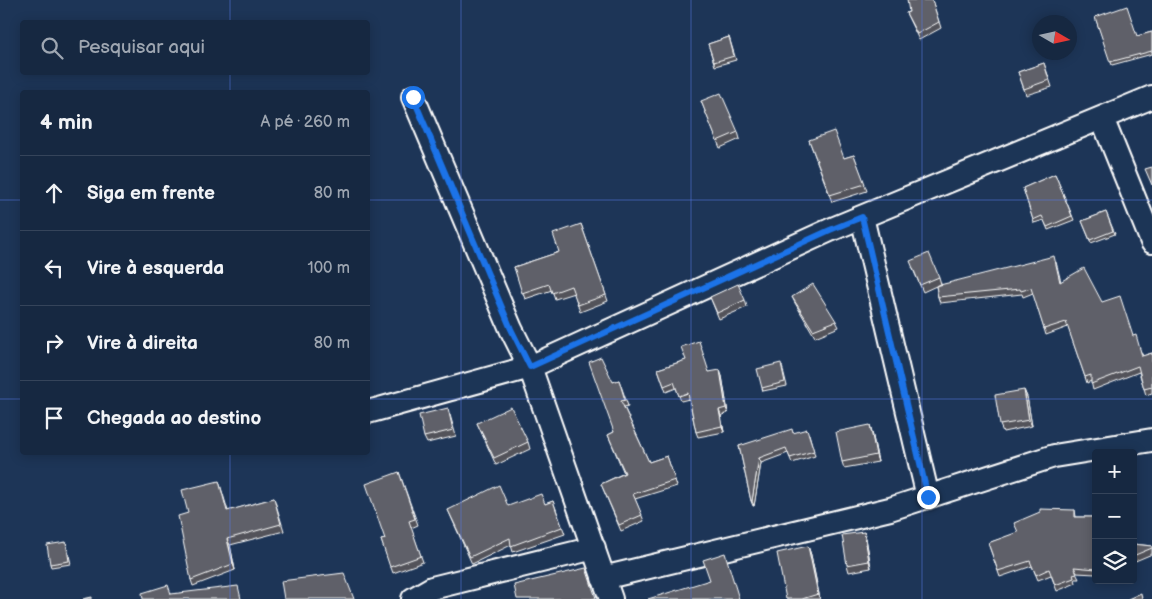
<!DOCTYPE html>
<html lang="pt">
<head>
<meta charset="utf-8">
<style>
  body { margin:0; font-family:"Balsamiq Sans",sans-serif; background:#23344c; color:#f1f3f6 }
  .controls { position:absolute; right:15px; bottom:15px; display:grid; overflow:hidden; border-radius:5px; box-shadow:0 2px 12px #0003 }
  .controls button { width:45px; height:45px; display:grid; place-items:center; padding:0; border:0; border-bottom:1px solid #35445a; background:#162841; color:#f1f3f6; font:25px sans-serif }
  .compass { position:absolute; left:1032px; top:15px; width:45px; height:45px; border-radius:50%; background:#162841; box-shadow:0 2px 12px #0003; rotate:99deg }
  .stop { position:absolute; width:15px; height:15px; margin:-11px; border:4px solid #1a73e8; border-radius:50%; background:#fff }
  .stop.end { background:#1a73e8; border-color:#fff; box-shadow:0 1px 5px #0008 }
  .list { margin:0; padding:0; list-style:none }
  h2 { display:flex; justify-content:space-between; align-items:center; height:65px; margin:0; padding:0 20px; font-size:21px }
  h2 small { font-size:16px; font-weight:400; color:#9ea6b1 }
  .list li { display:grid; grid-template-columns:32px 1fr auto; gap:15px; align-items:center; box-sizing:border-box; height:75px; padding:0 20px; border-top:1px solid #35445a }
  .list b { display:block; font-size:19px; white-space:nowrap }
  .list em { font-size:16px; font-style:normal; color:#9ea6b1 }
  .icon { flex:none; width:28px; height:28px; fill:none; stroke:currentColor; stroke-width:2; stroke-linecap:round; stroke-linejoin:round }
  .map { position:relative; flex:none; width:1152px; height:599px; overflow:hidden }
  .search { position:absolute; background:#162841; box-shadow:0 2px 12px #0003; left:20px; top:20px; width:350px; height:55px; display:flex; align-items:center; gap:12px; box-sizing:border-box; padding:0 18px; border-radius:5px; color:#9ea6b1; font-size:19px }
  .panel { position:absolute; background:#162841; box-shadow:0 2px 12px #0003; left:20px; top:90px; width:350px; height:365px; border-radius:5px }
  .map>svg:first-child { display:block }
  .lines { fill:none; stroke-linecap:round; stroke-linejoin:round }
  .street-casing { stroke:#fff; stroke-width:26 }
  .street { stroke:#1d3557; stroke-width:22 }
  .wall { fill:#52535a; stroke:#fff }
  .shaded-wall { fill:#42444a; stroke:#fff }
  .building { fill:#5f6169; stroke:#fff }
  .route { stroke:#1a73e8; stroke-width:6 }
  .grid { fill:none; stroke:#567ae2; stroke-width:1; stroke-opacity:0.55 }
</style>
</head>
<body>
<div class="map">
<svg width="1152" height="599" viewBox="0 0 1152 599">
  <rect width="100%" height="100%" fill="#1d3557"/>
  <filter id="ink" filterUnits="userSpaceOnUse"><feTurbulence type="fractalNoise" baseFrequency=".02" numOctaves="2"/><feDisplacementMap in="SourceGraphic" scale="10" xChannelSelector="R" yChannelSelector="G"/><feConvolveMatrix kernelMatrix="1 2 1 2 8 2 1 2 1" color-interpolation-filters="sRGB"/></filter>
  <g filter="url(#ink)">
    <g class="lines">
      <defs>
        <path id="street" d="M413 97 511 329 530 367 611 599
          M1102 118 1152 242
          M862 217 928 497
          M368 412 530 367 830 230 1152 97
          M603 578 890 509 1054 456 1152 440
          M413 599 432 588 594 548"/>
      </defs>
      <use href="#street" class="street-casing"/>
      <use href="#street" class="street"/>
    </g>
    <path class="wall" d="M932 0 941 28 919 40 906 13Z
      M1095 17 1137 36 1152 32V54L1112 65Z
      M729 37 736 60 715 66 708 44Z
      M1044 63 1052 87 1026 95 1018 72Z
      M701 101 738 132 740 139 720 148Z
      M809 140 844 158 854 155 867 191 832 202Z
      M1055 174 1074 220 1048 230 1044 220 1034 223 1023 188Z
      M1106 212 1115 234 1091 243 1082 221Z
      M581 224 608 301 580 312 574 293 555 299 552 290 525 299 514 267 559 252Z
      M1056 262 1061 282 1102 302 1133 336 1143 356 1152 353V393L1146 395 1139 372 1093 390 1091 381 1087 383 1068 327 1046 335 1033 293 1023 297 1022 294 940 303 938 297 936 286 923 292 912 267 939 277 941 284 936 286Z
      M710 297 745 300 747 307 719 319Z
      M792 297 836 321 839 327 815 337 795 303Z
      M686 360 709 372 722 376 728 413 721 416 724 432 698 437 696 432 689 399 681 401 676 388 666 392 658 369Z
      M782 366 787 386 763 391 762 388Z
      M619 380 628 406 624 407 649 462 667 456 677 486 635 499 644 521 621 531 601 484 624 473 608 435 614 432 613 382Z
      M1024 390 1027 397 1032 426 1003 432 1000 425Z
      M450 415 456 436 427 443 424 437Z
      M477 423 528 442 530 449 496 465Z
      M870 425 872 432 878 462 844 468 842 462Z
      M793 433 809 434 815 456 792 463 788 453 761 463 754 506H753L751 501 739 446Z
      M399 472 418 525 411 528 423 562 393 573 381 540 385 539Z
      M219 481 228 511 274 498 284 531 230 545 235 570 193 586 191 580 188 513Z
      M553 501 565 534 513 552 511 545 472 564 448 510 545 504Z
      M1075 510 1076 517H1096V574L1076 573 1079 579H1075L1076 583 1057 591 1051 575 1038 580 1032 566 1000 577 988 543 1018 533Z
      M866 538 871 568 849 572 847 565Z
      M66 542 71 564 51 567 50 564Z
      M1133 544 1152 546V554L1133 562Z
      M808 546 811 555 820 599H786Z"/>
    <path class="shaded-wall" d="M720 370 722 376 728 413 726 408Z
      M1024 390 1027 397 1032 426 1029 420Z
      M719 410 721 416 724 432 722 426Z
      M870 425 872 432 878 462 876 455Z
      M759 458 761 463 754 506 752 501Z
      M864 532 866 538 871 568 869 561Z
      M227 539 230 545 235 570 233 564Z
      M808 546 811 555 820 599 818 594Z"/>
    <path class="building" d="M907 0H932L939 22 917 34 906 13 909 12Z
      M1127 6 1137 36 1152 32V51L1110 62 1095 17Z
      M729 37 734 56 714 62 708 44Z
      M1044 63 1049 80 1024 89 1018 72Z
      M721 93 738 132 717 141 701 101Z
      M834 131 844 158 854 155 865 184 830 195 809 140Z
      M1152 167V185L1145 169Z
      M1055 174 1072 216 1047 227 1042 216 1033 220 1023 188Z
      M1106 212 1113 231 1090 240 1082 221Z
      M581 224 606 295 578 305 571 286 552 293 549 284 522 293 514 267 559 252 553 234Z
      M929 253 939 277 920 285 910 261Z
      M1054 256 1060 282 1084 268 1102 302 1120 296 1133 336 1136 335 1142 356 1152 353V387L1144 389 1138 366 1091 384V375L1085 377 1066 322 1044 329 1031 288 1021 291 1020 289 938 297 936 286Z
      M738 284 745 300 717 313 710 297Z
      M813 284 836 321 813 330 792 297Z
      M699 341 709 372 720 370 726 408 719 410 722 426 696 432 688 393 679 396 674 382 664 386 658 369 686 360 681 347Z
      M601 357 613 382 619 380 625 400 621 401 649 462 667 456 675 480 633 494 642 515 619 525 601 484 625 473 608 435 614 432 589 362Z
      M781 363 785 382 762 388 757 369Z
      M1024 390 1029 420 1000 425 995 395Z
      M511 407 528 442 494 458 477 423Z
      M448 408 453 430 424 437 419 415Z
      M870 425 876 455 842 462 836 432Z
      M792 429 793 433 807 429 814 451 790 458 786 448 759 458 752 501H751L739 446Z
      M399 472 415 519 409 521 421 556 390 567 381 540 385 539 366 484Z
      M219 481 227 511 274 498 281 524 227 539 233 564 191 580 178 516 188 513 182 490Z
      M499 485 508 506 541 494 545 504 553 501 562 527 511 546 510 538 470 557 448 510Z
      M1040 509 1075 510V517H1096V569L1074 567 1077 573 1073 574 1074 578 1055 585 1049 569 1036 575 1030 561 998 571 988 543 1018 532 1014 523 1040 512Z
      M864 532 869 561 847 565 842 535Z
      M66 542 69 561 50 564 47 545Z
      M1133 544 1152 546V548L1133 556Z
      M808 546 818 594 802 599H786L777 553Z
      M725 553 739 599H648L710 580 703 560Z
      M586 568 596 598 591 599H517L514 585Z
      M344 573 354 599H284L281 581Z
      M168 585 171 594 238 586 241 599H143L142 593Z
      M1141 593 1142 599H1128Z
      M92 597V599H83Z"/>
  </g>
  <g class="lines" filter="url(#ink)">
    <path class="route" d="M413 97 511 329 530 367 830 230 862 217 928 497"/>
  </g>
  <path class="grid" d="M230 0V22M461 0V599M691 0V599M922 0V599M230 72V92M0 200H22M368 200H1152M0 399H22M368 399H1152M230 452V599"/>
</svg>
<div class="controls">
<button>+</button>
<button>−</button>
<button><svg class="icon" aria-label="layers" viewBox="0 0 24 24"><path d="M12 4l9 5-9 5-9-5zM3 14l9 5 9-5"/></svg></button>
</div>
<svg class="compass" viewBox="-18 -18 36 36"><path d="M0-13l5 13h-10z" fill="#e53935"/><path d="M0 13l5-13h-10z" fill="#9ea6b1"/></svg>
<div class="stop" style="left:413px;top:97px"></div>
<div class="stop end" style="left:928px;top:497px"></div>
<div class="search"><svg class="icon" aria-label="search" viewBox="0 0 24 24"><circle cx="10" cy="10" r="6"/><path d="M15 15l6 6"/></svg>Pesquisar aqui</div>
<section class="panel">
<h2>4 min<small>A pé · 260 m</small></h2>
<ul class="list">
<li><svg class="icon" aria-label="ahead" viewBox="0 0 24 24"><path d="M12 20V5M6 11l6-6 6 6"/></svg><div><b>Siga em frente</b></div><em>80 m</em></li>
<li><svg class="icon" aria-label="left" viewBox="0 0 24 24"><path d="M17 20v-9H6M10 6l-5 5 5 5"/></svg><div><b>Vire à esquerda</b></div><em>100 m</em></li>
<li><svg class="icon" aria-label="right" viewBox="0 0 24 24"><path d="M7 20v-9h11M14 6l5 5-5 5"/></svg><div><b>Vire à direita</b></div><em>80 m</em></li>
<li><svg class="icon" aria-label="arrive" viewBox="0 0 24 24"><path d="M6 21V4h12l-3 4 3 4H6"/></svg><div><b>Chegada ao destino</b></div></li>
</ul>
</section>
</div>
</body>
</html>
